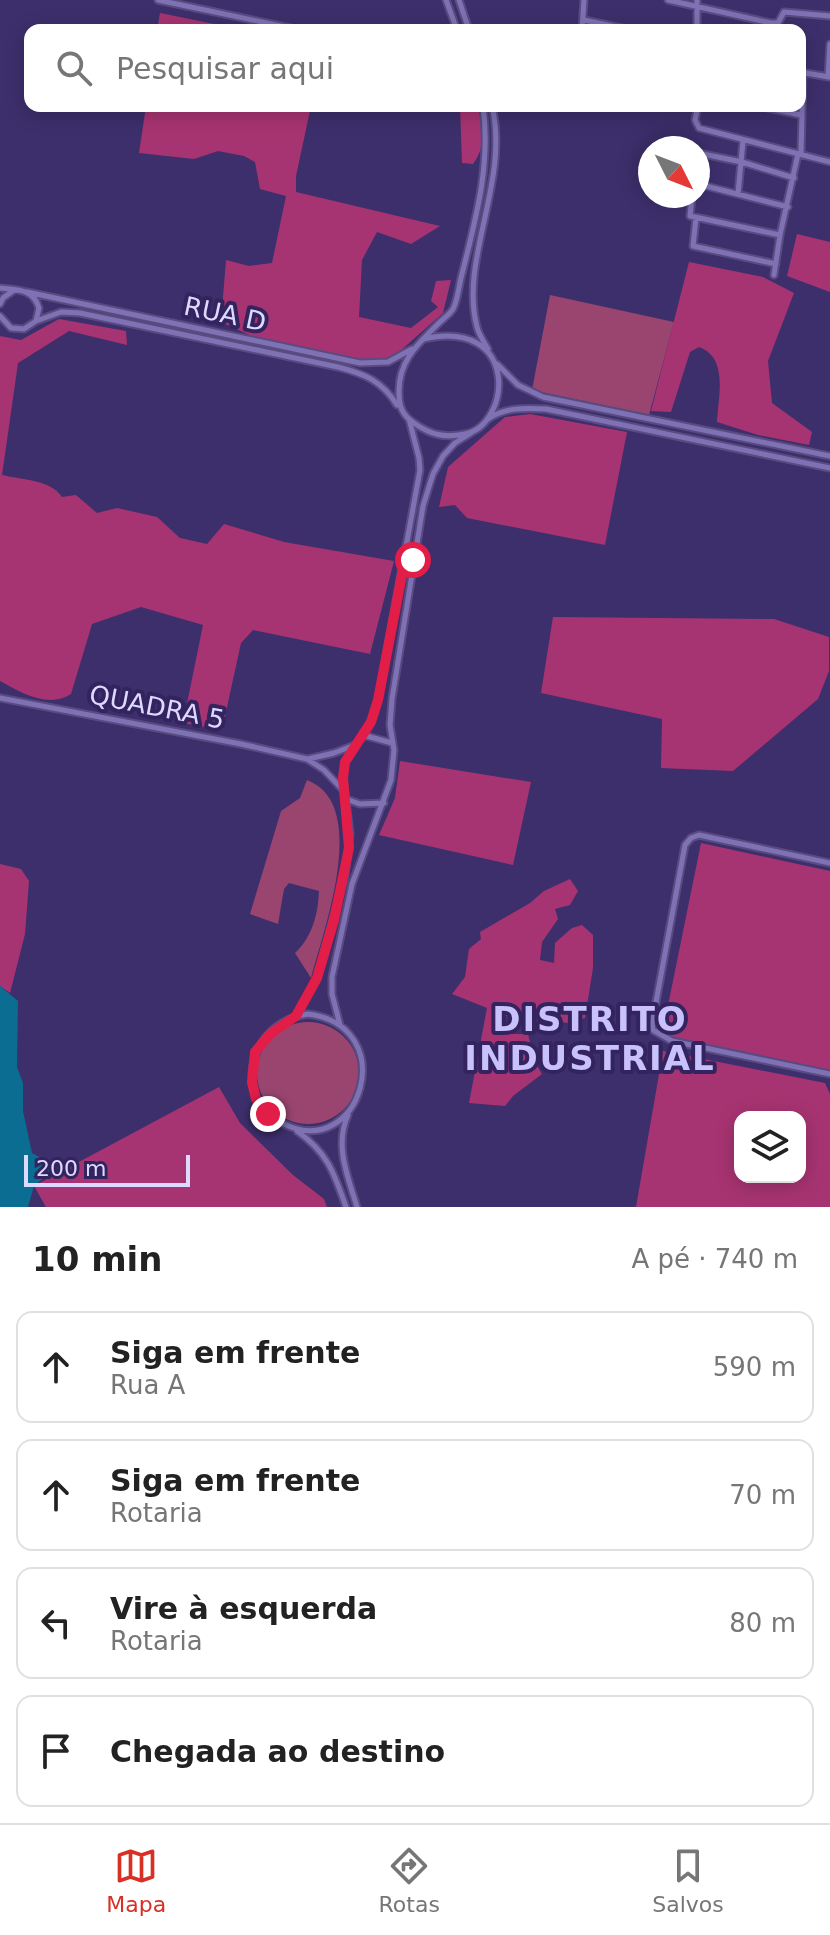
<!DOCTYPE html>
<html lang="pt">
<head>
<meta charset="utf-8">
<style>
  body { margin:0; font-family:"DejaVu Sans",sans-serif; background:#f2f2f2; color:#222 }
  .controls { position:absolute; right:24px; bottom:24px; display:grid; overflow:hidden; border-radius:16px; box-shadow:0 4px 20px #0003 }
  .controls button { width:72px; height:72px; display:grid; place-items:center; padding:0; border:0; border-bottom:2px solid #e0e0e0; background:#fff; color:#222; font:40px sans-serif }
  .compass { position:absolute; left:638px; top:136px; width:72px; height:72px; border-radius:50%; background:#fff; box-shadow:0 4px 20px #0003; rotate:132deg }
  .scale { position:absolute; left:24px; bottom:20px; width:166px; box-sizing:border-box; padding-left:8px; border:4px solid #dedaff; border-top:0; font-size:22px; line-height:28px; white-space:nowrap; color:#dedaff; -webkit-text-stroke:6px #332460; paint-order:stroke }
  .stop { position:absolute; width:24px; height:24px; margin:-18px; border:6px solid #e11d48; border-radius:50%; background:#fff }
  .stop.end { background:#e11d48; border-color:#fff; box-shadow:0 2px 8px #0008 }
  .list { margin:0; padding:0; list-style:none }
  h2 { display:flex; justify-content:space-between; align-items:center; height:104px; margin:0; padding:0 32px; font-size:34px }
  h2 small { font-size:26px; font-weight:400; color:#767676 }
  .list li { display:grid; grid-template-columns:52px 1fr auto; gap:24px; align-items:center; box-sizing:border-box; height:112px; margin:0 16px 16px; padding:0 16px; border:2px solid #e0e0e0; border-radius:16px }
  .list b { display:block; font-size:30px; white-space:nowrap }
  .list p { margin:0; font-size:26px; white-space:nowrap; color:#767676 }
  .list em { font-size:26px; font-style:normal; color:#767676 }
  .icon { flex:none; width:44px; height:44px; fill:none; stroke:currentColor; stroke-width:2; stroke-linecap:round; stroke-linejoin:round }
  .map { position:relative; flex:none; width:830px; height:1207px; overflow:hidden }
  .search { position:absolute; background:#fff; box-shadow:0 4px 20px #0003; left:24px; right:24px; top:24px; height:88px; display:flex; align-items:center; gap:20px; box-sizing:border-box; padding:0 28px; border-radius:16px; color:#767676; font-size:30px }
  .sheet { height:616px; background:#fff }
  nav { display:flex; justify-content:space-around; align-items:center; box-sizing:border-box; height:112px; border-top:2px solid #e0e0e0; background:#fff; font-size:22px; color:#767676 }
  nav a { display:grid; justify-items:center; gap:4px }
  nav .on { color:#d93025 }
  .map>svg:first-child { display:block }
  .green { fill:#99456f }
  .forest { fill:#a73472; fill-rule:evenodd }
  .water { fill:#0b6d91 }
  .lines { fill:none; stroke-linecap:round; stroke-linejoin:round }
  .street-casing { stroke:#594b80; stroke-width:9 }
  .street { stroke:#7e72b5; stroke-width:5 }
  .route { stroke:#e11d48; stroke-width:10 }
  .labels { text-anchor:middle; stroke-width:8; stroke-linejoin:round; paint-order:stroke }
  .street-label { font-size:26px; fill:#dedaff; stroke:#332460 }
  .district-label { font-size:34px; font-weight:bold; letter-spacing:2px; fill:#c9c1fb; stroke:#332460 }
</style>
</head>
<body>
<div class="map">
<svg width="830" height="1207" viewBox="0 0 830 1207">
  <rect width="100%" height="100%" fill="#3d2f6c"/>
  <path class="green" d="M550 295 674 322 649 415 532 390Z
    M307 780C371 804 323 931 311 978L295 953C312 937 318 915 319 891L289 883 284 889 278 924 250 914 281 811 300 798Z
    M257 1073a51 51 0 1 1 102 0a51 51 0 1 1-102 0Z"/>
  <path class="forest" d="M160 13 244 30H157Z
    M146 106H311L296 176V192L440 226 411 244 377 232 362 260 359 317 411 328 438 307 431 301 436 281 451 280 443 313 399 352 387 359 369 361 258 339 221 322 226 260 249 266 272 263 286 196 260 189 255 162 244 156 218 151 194 159 139 153Z
    M460 106H478C482 128 487 145 473 164L462 163Z
    M797 234 830 242V292L787 276Z
    M689 262 763 277 794 293 768 361 772 403 812 432 809 445 758 435 717 422C718 397 729 358 699 347L690 352 671 412 651 411Z
    M59 319 126 331 127 345 69 331 18 363 2 475C22 480 50 479 62 497L76 495 97 513 117 508 157 517 180 538 207 544 224 524 284 542 394 561 370 654 253 630 241 643 222 730 183 723 203 625 141 607 92 624 71 694C48 709 20 692 0 681V336L21 340Z
    M530 414 627 432 605 545 467 518 455 505 439 507 448 467 505 417Z
    M553 617 774 619 829 637V671L818 699 733 771 661 768 662 719 541 693Z
    M400 761 531 782 513 865 379 835 395 798Z
    M701 843 830 871V1070L662 1035Z
    M0 864 21 869 29 881 25 934 10 993 0 986Z
    M570 879 578 891 570 905 555 909 558 919 542 942 540 960 554 963 555 943 572 928 582 925 593 935V968L585 1018 567 1023 541 1017 502 1016 508 1034H528L534 1061 542 1074 513 1096 505 1106 469 1103 487 1008 452 994 465 977 469 949 481 939 480 932 530 903 544 891Z
    M663 1051 825 1083 830 1094V1207H636ZM740 1117H800V1177H740Z
    M219 1087 240 1123 293 1175 324 1199 327 1207H46L34 1186Z"/>
  <path class="water" d="M0 986 18 1001 17 1067 23 1083V1111L32 1153 57 1167 34 1186 28 1207H0Z"/>
  <g class="lines">
    <defs>
      <path id="street" d="M158 0 300 30
        M446 0 457 30
        M459 0 469 30
        M668 0 771 23H778L784 12 830 16
        M697 0V30
        M584 20 631 30
        M582 30 584 0
        M800 72 829 77
        M828 77 830 44
        M698 106 695 120 699 128 830 162
        M757 106 801 115
        M698 153 742 162 794 178
        M801 154 803 73
        M698 184 788 207
        M738 194 743 141
        M692 196 690 216 780 235
        M696 218 693 246 776 264
        M774 275 780 235 798 154
        M0 288C17 290 33 288 39 308L36 321 24 329 11 328 0 316
        M27 292 360 363 388 362 412 349
        M0 304 3 298 14 290
        M36 321 61 312 80 313 338 367C365 374 382 381 397 405
        M423 339C521 317 511 425 465 434 444 438 431 435 414 423 402 415 399 406 399 393 398 360 419 343 440 322 444 318 450 314 453 309 458 300 459 284 462 274 476 218 491 164 483 106
        M488 349C484 342 479 335 477 327 459 259 510 182 492 106
        M497 364 518 385 543 397 830 456
        M488 419C505 407 526 408 546 409L830 468
        M0 698 241 744 307 759 324 770 344 791
        M363 735 392 743
        M308 759 334 753 355 745
        M346 799 360 804 384 803
        M830 863 699 835 691 838 685 845 652 1024 653 1030 672 1041 830 1074
        M308 1014C402 1026 361 1162 284 1124 271 1118 259 1109 255 1095 243 1056 269 1019 308 1014Z
        M296 1016 317 978 345 875 350 834 343 778 345 762 371 722 378 700 420 470 419 458 409 419
        M340 1025 332 994V977L352 884 391 780 394 750 390 725 392 699 423 506 433 474 443 456 455 443 471 433
        M348 1115C334 1145 348 1177 357 1207
        M297 1131C328 1153 334 1173 346 1207"/>
    </defs>
    <use href="#street" class="street-casing"/>
    <use href="#street" class="street"/>
  </g>
  <g class="lines">
    <path class="route" d="M268 1114 256 1099 252 1082 255 1052 270 1034 296 1016 317 978 334 920 349 848 343 778 345 762 371 722 378 700 405 559 413 560"/>
  </g>
  <g class="labels">
    <g class="street-label">
      <text transform="translate(225 314) rotate(12)" y="9">RUA D</text>
      <text transform="translate(157 707) rotate(11)" y="9">QUADRA 5</text>
    </g>
    <g class="district-label">
      <text x="590" y="1031">DISTRITO<tspan x="590" dy="39">INDUSTRIAL</tspan></text>
    </g>
  </g>
</svg>
<div class="controls">
<button><svg class="icon" aria-label="layers" viewBox="0 0 24 24"><path d="M12 4l9 5-9 5-9-5zM3 14l9 5 9-5"/></svg></button>
</div>
<svg class="compass" viewBox="-18 -18 36 36"><path d="M0-13l5 13h-10z" fill="#e53935"/><path d="M0 13l5-13h-10z" fill="#767676"/></svg>
<div class="scale">200 m</div>
<div class="stop" style="left:413px;top:560px"></div>
<div class="stop end" style="left:268px;top:1114px"></div>
<div class="search"><svg class="icon" aria-label="search" viewBox="0 0 24 24"><circle cx="10" cy="10" r="6"/><path d="M15 15l6 6"/></svg>Pesquisar aqui</div>
</div>
<section class="sheet">
<h2>10 min<small>A pé · 740 m</small></h2>
<ul class="list">
<li><svg class="icon" aria-label="ahead" viewBox="0 0 24 24"><path d="M12 20V5M6 11l6-6 6 6"/></svg><div><b>Siga em frente</b><p>Rua A</p></div><em>590 m</em></li>
<li><svg class="icon" aria-label="ahead" viewBox="0 0 24 24"><path d="M12 20V5M6 11l6-6 6 6"/></svg><div><b>Siga em frente</b><p>Rotaria</p></div><em>70 m</em></li>
<li><svg class="icon" aria-label="left" viewBox="0 0 24 24"><path d="M17 20v-9H6M10 6l-5 5 5 5"/></svg><div><b>Vire à esquerda</b><p>Rotaria</p></div><em>80 m</em></li>
<li><svg class="icon" aria-label="arrive" viewBox="0 0 24 24"><path d="M6 21V4h12l-3 4 3 4H6"/></svg><div><b>Chegada ao destino</b></div></li>
</ul>
</section>
<nav>
<a class="on"><svg class="icon" aria-label="map" viewBox="0 0 24 24"><path d="M3 6l6-2 6 2 6-2v14l-6 2-6-2-6 2zM9 4v14M15 6v14"/></svg>Mapa</a>
<a><svg class="icon" aria-label="directions" viewBox="0 0 24 24"><path d="M12 3l9 9-9 9-9-9zM9 14v-3h6M13 9l2 2-2 2"/></svg>Rotas</a>
<a><svg class="icon" aria-label="saved" viewBox="0 0 24 24"><path d="M7 4h10v16l-5-4-5 4z"/></svg>Salvos</a>
</nav>
</body>
</html>
